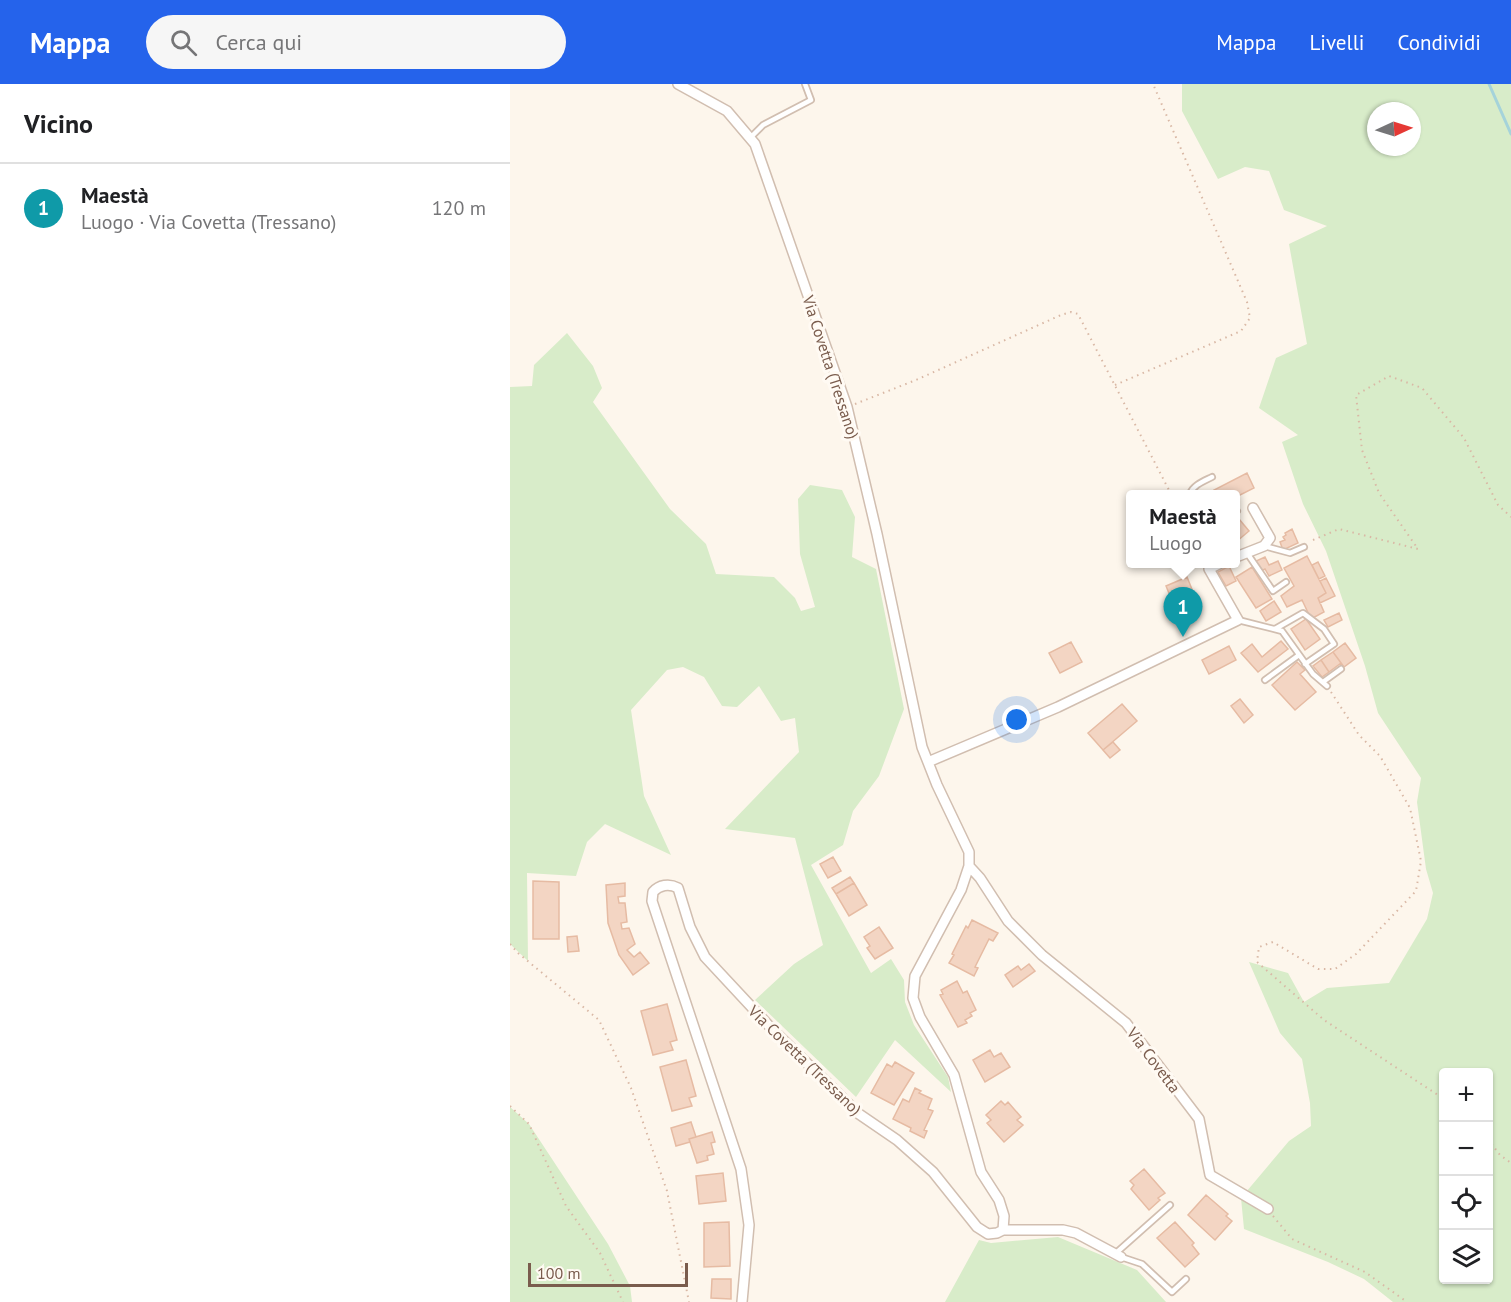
<!DOCTYPE html>
<html lang="it">
<head>
<meta charset="utf-8">
<style>
  body { margin:0; font-family:"PT Sans",sans-serif; background:#f6f6f6; color:#202124 }
  .controls { position:absolute; right:18px; bottom:18px; display:grid; overflow:hidden; border-radius:6px; box-shadow:0 2px 4px #0004 }
  .controls button { width:54px; height:54px; display:grid; place-items:center; padding:0; border:0; border-bottom:2px solid #e0e0e0; background:#fff; color:#202124; font:30px sans-serif }
  .compass { position:absolute; left:857px; top:18px; width:54px; height:54px; border-radius:50%; background:#fff; box-shadow:0 2px 4px #0004; rotate:86deg }
  .scale { position:absolute; left:18px; bottom:15px; width:160px; box-sizing:border-box; padding-left:6px; border:3px solid #7a5c4d; border-top:0; font-size:16px; line-height:21px; white-space:nowrap; color:#7a5c4d; -webkit-text-stroke:4px #fffaf3; paint-order:stroke }
  .you { position:absolute; left:507px; top:636px; width:21px; height:21px; margin:-15px; border:4px solid #fff; border-radius:50%; background:#1a73e8; box-shadow:0 0 0 9px #1a73e833 }
  .badge { display:grid; place-items:center; width:39px; height:39px; border-radius:50%; background:#2563eb; color:#fff; font-size:20px; font-weight:700 }
  .pin { position:absolute; translate:-50% -50px; filter:drop-shadow(0 2px 3px #0008) }
  .pin::after { content:''; position:absolute; top:32px; width:21px; height:18px; background:inherit; clip-path:polygon(0 0,100% 0,50% 100%) }
  .popup { position:absolute; left:616px; top:406px; width:114px; height:78px; box-sizing:border-box; display:grid; place-content:center; border-radius:6px; background:#fff; filter:drop-shadow(0 2px 4px #0005); font-size:20px; white-space:nowrap; color:#757577 }
  .popup b { font-size:22px; color:#202124 }
  .popup::after { content:''; position:absolute; left:50%; top:100%; margin-left:-12px; border:12px solid transparent; border-top-color:#fff }
  .list { margin:0; padding:0; list-style:none }
  h2 { display:flex; justify-content:space-between; align-items:center; height:78px; margin:0; padding:0 24px; font-size:26px }
  h2 small { font-size:20px; font-weight:400; color:#757577 }
  .list li { display:grid; grid-template-columns:39px 1fr auto; gap:18px; align-items:center; box-sizing:border-box; height:90px; padding:0 24px; border-top:2px solid #e0e0e0 }
  .list b { display:block; font-size:22px; white-space:nowrap }
  .list p { margin:0; font-size:20px; white-space:nowrap; color:#757577 }
  .list em { font-size:20px; font-style:normal; color:#757577 }
  .icon { flex:none; width:33px; height:33px; fill:none; stroke:currentColor; stroke-width:2; stroke-linecap:round; stroke-linejoin:round }
  .map { position:relative; flex:none; width:1001px; height:1218px; overflow:hidden }
  header { display:flex; align-items:center; gap:36px; box-sizing:border-box; height:84px; padding:0 30px; background:#2563eb; color:#fff }
  header strong { font-size:28px }
  nav { display:flex; gap:33px; margin-inline-start:auto; font-size:21px }
  .search { width:420px; height:54px; background:#f6f6f6; display:flex; align-items:center; gap:15px; box-sizing:border-box; padding:0 21px; border-radius:33px; color:#757577; font-size:22px }
  main { display:flex }
  aside { flex:1; background:#fff }
  .map>svg:first-child { display:block }
  .green { fill:#d8ecc9; fill-rule:evenodd }
  .lines { fill:none; stroke-linecap:round; stroke-linejoin:round }
  .stream { stroke:#a5d3da; stroke-width:3 }
  .building { fill:#f3d5c3; stroke:#e6bba3; stroke-width:1.5 }
  .service-casing { stroke:#d1beb0; stroke-width:8 }
  .minor-casing { stroke:#d1beb0; stroke-width:12 }
  .path { stroke:#d9b8a5; stroke-width:2; stroke-dasharray:1.5 4.5; stroke-linecap:butt }
  .service { stroke:#fff; stroke-width:4.5 }
  .minor { stroke:#fff; stroke-width:9 }
  .labels { text-anchor:middle; stroke-width:6; stroke-linejoin:round; paint-order:stroke }
  .street-label { font-size:16px; fill:#7a5c4d; stroke:#fffaf3 }
</style>
</head>
<body>
<header>
<strong>Mappa</strong>
<div class="search"><svg class="icon" aria-label="search" viewBox="0 0 24 24"><circle cx="10" cy="10" r="6"/><path d="M15 15l6 6"/></svg>Cerca qui</div>
<nav><a>Mappa</a><a>Livelli</a><a>Condividi</a></nav>
</header>
<main>
<aside>
<h2>Vicino<small></small></h2>
<ul class="list">
<li><span class="badge" style="background:#0f9aa8">1</span><div><b>Maestà</b><p>Luogo · Via Covetta (Tressano)</p></div><em>120 m</em></li>
</ul>
</aside>
<div class="map">
<svg width="1001" height="1218" viewBox="0 0 1001 1218">
  <rect width="100%" height="100%" fill="#fdf6ec"/>
  <path class="green" d="M672 0H1001V1218H883L854 1195 818 1178 734 1145 731 1114 779 1057 801 1042 800 1019 792 975 770 949 739 878 778 889 794 918 817 904 879 899 917 835 923 809 916 785 907 718 911 694 868 629 855 582 816 467 793 420 772 358 788 351 749 324 766 274 797 260 779 160 817 142 774 126 759 87 735 83 708 95 672 27ZM866 27H902V63H866ZM934 988H978V1196H934Z
    M57 249 83 282 92 304 83 318 160 425 196 460 206 490 264 493 285 514 291 527 305 523 290 470 288 415 300 401 332 406 345 433 342 473 366 485 394 625 369 692 343 727 333 761 301 781 361 889 381 875 394 896 395 918 404 941 438 993 441 1008 385 956 346 1013 245 916 284 880 313 861 285 754 215 745 289 668 285 634 271 637 249 602 227 623 212 622 194 593 173 583 157 586 121 626 134 712 161 771 95 740 77 758 66 792 17 789 18 877 0 860V303L22 302 24 281Z
    M0 1023 19 1040 98 1160 120 1202 122 1218H0Z
    M548 1153 627 1186 656 1218H435L469 1156 481 1159Z"/>
  <g class="lines">
    <path class="stream" d="M979 0 1001 50"/>
  </g>
  <path class="building" d="M737 389 744 404 726 413V410H706L704 406Z
    M729 435 739 447 726 458V439Z
    M782 445 788 459 773 466 770 458 775 456 773 453 776 451 775 449Z
    M797 472 816 509 808 514 814 528 801 535 792 516 777 523 771 512 784 502 774 484Z
    M755 473 759 481 768 477 772 486 759 492 755 485 751 487 746 477Z
    M808 478 815 492 809 495 802 481Z
    M719 482 726 497 716 502 708 488Z
    M742 483 762 515 746 524 726 493Z
    M677 493 686 515 665 524 656 502Z
    M816 494 825 512 810 519 808 514 816 509 810 497Z
    M764 517 771 528 756 537 750 527Z
    M829 529 832 536 818 543 814 536Z
    M796 535 810 555 795 566 781 545Z
    M771 557 778 565 748 588 731 569 742 560 752 573Z
    M561 558 572 578 550 589 539 569Z
    M835 559 846 574 834 583 823 568Z
    M719 562 726 576 699 590 692 576Z
    M823 568 831 579 819 588 811 576Z
    M811 576 819 588 812 593 803 582Z
    M787 578 795 586 790 590 806 608 785 626 762 601Z
    M730 615 743 631 734 639 721 622Z
    M612 620 627 637 593 666 578 649Z
    M603 658 610 666 600 674 593 666Z
    M323 773 331 787 318 794 310 780Z
    M340 793 344 799 326 810 322 804Z
    M23 797 49 798V855H23Z
    M115 799V812L108 813 109 819H115L117 838 111 839 112 845 119 844 125 860 117 866 124 873 130 868 139 879 123 891 109 871 98 839 96 801Z
    M344 799 357 821 339 832 326 810Z
    M462 836 488 849 483 857 479 855 465 883 468 884 464 892 439 879 444 871 442 870 456 842 458 844Z
    M369 843 383 864 365 875 357 864 360 862 354 853Z
    M67 852 69 867 58 868 57 853Z
    M519 880 525 887 503 903 495 891 508 882 511 886Z
    M447 897 453 909 457 907 466 926 460 929 462 932 455 936 457 939 448 943 430 911 433 910 431 906Z
    M157 920 167 956 160 958 163 966 143 971 131 927Z
    M480 966 484 973 491 969 500 983 475 998 463 976Z
    M176 976 186 1012 179 1014 182 1022 162 1027 150 983Z
    M385 978 404 989 384 1021 361 1009 377 980 382 983Z
    M405 1004 411 1007 409 1009 422 1015 418 1025 423 1027 414 1046 417 1047 414 1054 400 1047 401 1044 383 1035 393 1015 399 1018Z
    M491 1017 495 1021 498 1018 511 1033 507 1036 513 1041 494 1058 477 1039 481 1036 476 1031Z
    M181 1038 186 1053 179 1055 180 1058 166 1062 161 1044Z
    M202 1048 205 1058 201 1059 204 1070 197 1072 198 1076 187 1079 179 1055Z
    M634 1085 655 1109 648 1114 650 1116 639 1126 621 1105 624 1101 620 1097Z
    M213 1089 216 1117 189 1120 186 1092Z
    M696 1111 718 1130 716 1132 722 1137 705 1156 678 1131Z
    M219 1138 220 1182 194 1183V1139Z
    M665 1138 684 1159 682 1161 689 1170 675 1183 647 1154Z
    M202 1195H221V1215L201 1214Z"/>
  <g class="lines">
    <defs>
      <path id="service" d="M240 54 253 41 301 16 295 0
        M680 410C683 401 694 397 702 393
        M726 428 727 427
        M754 462 780 469 794 463
        M737 469 763 507 776 498
        M728 536 772 547 803 590 817 602
        M765 545 793 529 814 545 824 560 795 580
        M755 596 789 571
        M813 598 831 585
        M606 1169 660 1121
        M611 1173 632 1180 662 1208 676 1195"/>
      <path id="minor" d="M168 0 217 27 245 60 337 323 367 450 412 663 427 701 459 768V782L451 806 405 892 403 914 410 933 444 991 471 1088 489 1116 494 1132 493 1146 487 1149 478 1150 467 1143 423 1088 387 1056 349 1030 262 945 195 873 180 843 168 804C159 799 149 801 143 808L142 817 231 1085 239 1141 232 1218
        M726 473 754 462 760 454 743 424
        M418 678 548 623 728 536 699 485 709 480
        M459 782 470 794 498 837 532 871 616 939 689 1035 700 1091 758 1125
        M493 1146H553L566 1149 611 1173"/>
    </defs>
    <use href="#service" class="service-casing"/>
    <use href="#minor" class="minor-casing"/>
    <path class="path" d="M605 301 731 247 740 234 737 218 643 0
      M345 320 406 296 551 231 561 228 568 230 661 410
      M803 456 829 445 908 465 869 409 852 366 846 311 879 292 912 304 954 354 988 421 1001 433
      M821 608 849 651 870 672 900 724 911 777 906 807 846 870 825 885H808L763 858 749 863 747 878 814 936 934 1015
      M0 860 8 869 89 936 121 1004 157 1107 179 1218
      M0 1022 19 1040 56 1122 90 1169 113 1218
      M978 1055 990 1071 1001 1079
      M763 1132 782 1155 855 1188 897 1218"/>
    <use href="#service" class="service"/>
    <use href="#minor" class="minor"/>
  </g>
  <g class="labels">
    <g class="street-label">
      <text transform="translate(321 283) rotate(72)" y="6">Via Covetta (Tressano)</text>
      <text transform="translate(295 976) rotate(44)" y="6">Via Covetta (Tressano)</text>
      <text transform="translate(644 976) rotate(53)" y="6">Via Covetta</text>
    </g>
  </g>
</svg>
<div class="controls">
<button>+</button>
<button>−</button>
<button><svg class="icon" aria-label="locate" viewBox="0 0 24 24"><circle cx="12" cy="12" r="6"/><path d="M12 2v4M12 18v4M2 12h4M18 12h4"/></svg></button>
<button><svg class="icon" aria-label="layers" viewBox="0 0 24 24"><path d="M12 4l9 5-9 5-9-5zM3 14l9 5 9-5"/></svg></button>
</div>
<svg class="compass" viewBox="-18 -18 36 36"><path d="M0-13l5 13h-10z" fill="#e53935"/><path d="M0 13l5-13h-10z" fill="#757577"/></svg>
<div class="scale">100 m</div>
<div class="you"></div>
<div class="pin badge" style="left:673px;top:553px;background:#0f9aa8">1</div>
<div class="popup"><b>Maestà</b>Luogo</div>
</div>
</main>
</body>
</html>
